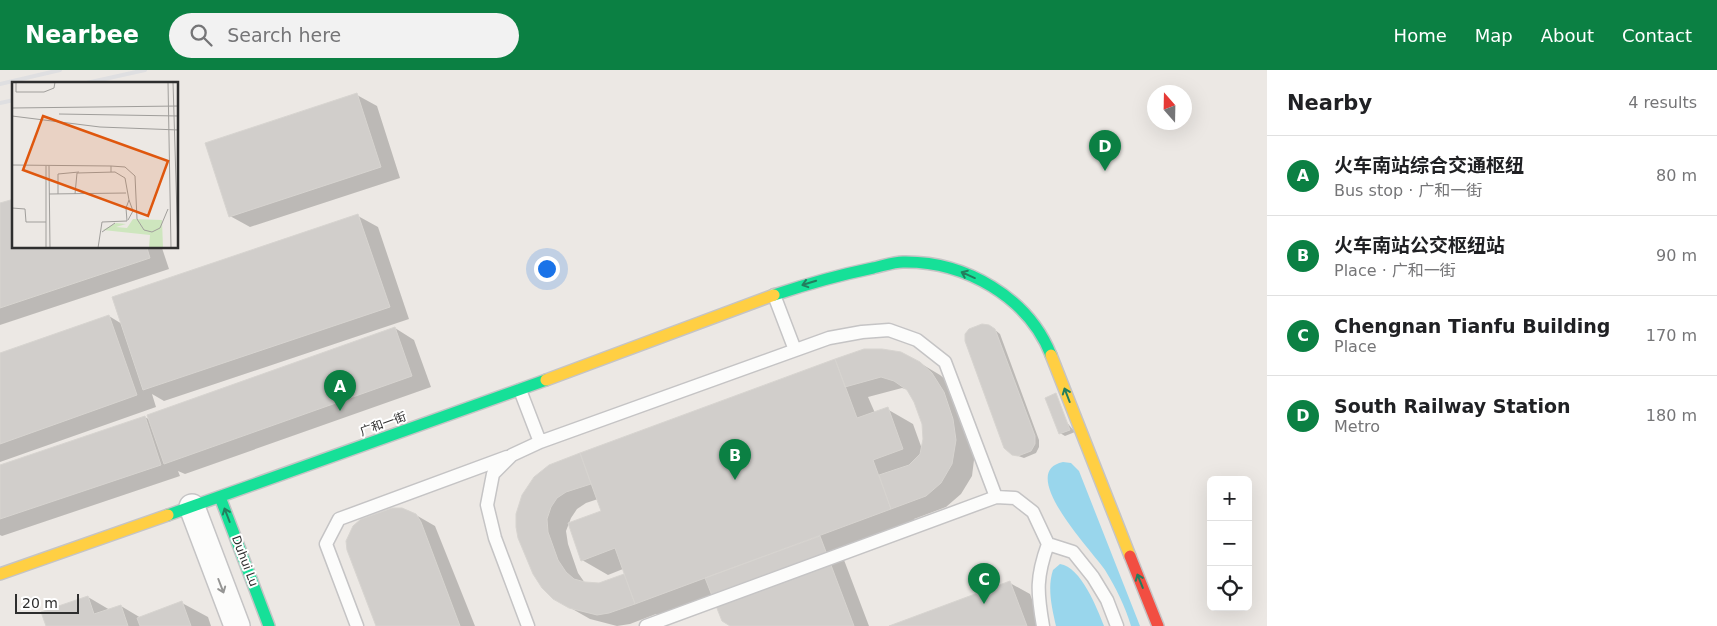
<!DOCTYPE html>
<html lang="en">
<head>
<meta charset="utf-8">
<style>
  body { margin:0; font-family:"DejaVu Sans","Noto Sans SC",sans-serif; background:#f2f2f2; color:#202124 }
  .controls { position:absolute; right:15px; bottom:15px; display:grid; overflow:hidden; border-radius:8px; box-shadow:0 5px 20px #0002 }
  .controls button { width:45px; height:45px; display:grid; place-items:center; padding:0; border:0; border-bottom:1px solid #e0e0e0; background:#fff; color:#202124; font:25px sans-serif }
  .compass { position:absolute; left:1147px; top:15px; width:45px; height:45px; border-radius:50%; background:#fff; box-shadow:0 5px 20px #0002; rotate:340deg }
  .scale { position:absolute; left:15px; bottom:12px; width:64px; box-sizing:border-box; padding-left:5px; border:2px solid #2e2e2e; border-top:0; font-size:14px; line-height:18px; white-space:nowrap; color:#2e2e2e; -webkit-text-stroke:4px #fff; paint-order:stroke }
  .you { position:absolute; left:546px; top:198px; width:18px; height:18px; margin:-12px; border:4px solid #fff; border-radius:50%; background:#1a73e8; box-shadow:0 0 0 8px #1a73e833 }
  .badge { display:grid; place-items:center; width:32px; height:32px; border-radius:50%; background:#0b8043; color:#fff; font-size:16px; font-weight:700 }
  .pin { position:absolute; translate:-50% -41px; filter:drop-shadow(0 1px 2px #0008) }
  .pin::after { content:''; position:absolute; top:26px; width:18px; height:15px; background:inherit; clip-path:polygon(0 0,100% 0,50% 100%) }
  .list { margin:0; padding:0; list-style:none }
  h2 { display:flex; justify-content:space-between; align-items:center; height:65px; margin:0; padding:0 20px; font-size:21px }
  h2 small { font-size:16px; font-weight:400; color:#757577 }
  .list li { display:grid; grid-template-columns:32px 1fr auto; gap:15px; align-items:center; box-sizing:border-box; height:80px; padding:0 20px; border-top:1px solid #e0e0e0 }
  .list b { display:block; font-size:19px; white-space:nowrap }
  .list p { margin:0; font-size:16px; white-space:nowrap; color:#757577 }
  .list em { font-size:16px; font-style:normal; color:#757577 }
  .icon { flex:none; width:28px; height:28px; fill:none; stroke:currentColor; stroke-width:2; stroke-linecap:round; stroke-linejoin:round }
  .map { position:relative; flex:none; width:1267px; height:556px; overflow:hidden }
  header { display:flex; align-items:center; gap:30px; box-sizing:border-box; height:70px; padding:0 25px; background:#0b8043; color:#fff }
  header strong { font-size:24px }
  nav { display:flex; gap:28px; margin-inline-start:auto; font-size:18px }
  .search { width:350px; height:45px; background:#f2f2f2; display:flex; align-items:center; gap:12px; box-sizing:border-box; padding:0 18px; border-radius:28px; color:#757577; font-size:19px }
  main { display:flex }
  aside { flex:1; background:#fff }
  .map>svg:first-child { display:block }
  .water { fill:#99d6ec }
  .shadow { fill:#0003; fill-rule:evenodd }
  .building { fill:#d1cecb; stroke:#d7d4d0 }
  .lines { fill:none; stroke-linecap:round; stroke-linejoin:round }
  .lane-casing { stroke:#c5c4c5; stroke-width:15 }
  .street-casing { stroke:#c5c4c5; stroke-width:28 }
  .fast-casing { stroke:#c5c4c5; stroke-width:14 }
  .slow-casing { stroke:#c5c4c5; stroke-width:14 }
  .jam-casing { stroke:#c5c4c5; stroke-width:14 }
  .lane { stroke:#fcfcfb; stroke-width:12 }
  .street { stroke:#fcfcfb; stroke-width:25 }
  .fast { stroke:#16e098; stroke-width:11 }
  .slow { stroke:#ffcf43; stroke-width:11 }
  .jam { stroke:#f24e42; stroke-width:11 }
  .rail { stroke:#dfdfe1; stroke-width:4 }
  .oneway { stroke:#237e5e }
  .oneway2 { stroke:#959594 }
  .labels { text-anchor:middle; stroke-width:4; stroke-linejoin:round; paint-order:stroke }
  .street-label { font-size:12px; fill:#2e2e2e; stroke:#fff }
  .inset-road { fill:none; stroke:#a09e9b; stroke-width:1 }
  .view { fill:#df570e; fill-opacity:0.15; stroke:#df570e; stroke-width:2.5 }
  .inset-edge { fill:none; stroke:#2e2e2e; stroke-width:2.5 }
</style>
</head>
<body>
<header>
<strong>Nearbee</strong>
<div class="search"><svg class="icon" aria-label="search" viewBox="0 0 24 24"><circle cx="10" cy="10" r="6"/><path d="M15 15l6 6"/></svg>Search here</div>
<nav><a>Home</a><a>Map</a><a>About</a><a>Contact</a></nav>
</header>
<main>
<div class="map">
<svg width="1267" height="556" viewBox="0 0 1267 556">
  <rect width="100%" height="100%" fill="#ece8e4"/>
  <path class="water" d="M1063 392 1071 393 1079 401 1140 556H1131C1125 536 1116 518 1105 500 1094 483 1015 402 1063 392Z
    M1060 494C1081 497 1097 538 1104 556H1056C1052 538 1047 518 1053 500Z"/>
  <path class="shadow" d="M357 25 377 36 400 108 250 157 230 146Z
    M0 135 14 178H162L169 199 0 255Z
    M358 146 378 157 409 249 164 331 152 324 156 337 0 392V285L109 246 122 254Z
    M395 258 414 270 431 317 185 404 178 401 180 406 2 466 0 465V396L145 347 150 350Z
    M994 259 1000 264 1039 370V377L1036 383 1024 388 1012 384Z
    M836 290 920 293 940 305 952 315 975 382 972 406 961 424 946 437 914 449 916 454 841 482 869 556H732L714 528 661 548 656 544 630 554 617 556 590 549 553 528 543 518 549 396ZM902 318 909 320 915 331 923 354 924 369 922 379 913 354 887 339 875 343 868 327ZM598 429 602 442 582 490 608 505 623 499 626 505 599 515 585 513 578 503 568 474 566 461 571 448 577 439 586 433Z
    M1046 328 1075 362 1065 366 1060 363Z
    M402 439 409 441 435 456 475 556H377Z
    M1010 513 1030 524 1042 556H892Z
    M88 527 110 540 121 536 141 548 182 533 208 547 211 556H47Z"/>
  <path class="building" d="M357 23 381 97 229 147 205 73Z
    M14 129V178H147L150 188 0 238V133Z
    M358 144 390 237 143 320 112 227Z
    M109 245 137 325 0 374V283Z
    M982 254 989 255 995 259 1035 366V374L1031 381 1018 386 1012 385 1004 378 965 271V264L969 259Z
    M395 257 412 306 164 394 147 345Z
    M864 279H882L901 282 920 292 932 303 944 322 953 349 956 370 952 394 941 413 926 426 891 439 879 405 909 395 920 384 923 369 922 354 914 332 907 320 894 311 881 307 845 317 835 289Z
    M835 289 857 348 888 337 903 379 873 390 891 439 635 534 615 478 581 491 568 453 601 441 580 383Z
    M1056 323 1070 360 1059 364 1045 328Z
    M145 346 161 395 0 449V395Z
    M580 383 591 414 566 422 557 428 551 437 547 449 548 462 558 490 566 502 574 509 585 512 599 513 624 504 635 534 609 543 597 545 569 538 553 529 542 518 533 504 518 468 516 457V444L522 425 534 407 549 395Z
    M392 438H402L416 444 421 452 460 556H376L347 480 346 471 353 456 361 449Z
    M820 466 854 556H730L722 551 705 508Z
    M1010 511 1027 556H889Z
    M88 526 94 544 121 535 128 556H46L41 542Z
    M182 531 191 556H140L137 548Z"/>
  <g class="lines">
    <defs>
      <path id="lane" d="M774 225 795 280
        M520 320 540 372
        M357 556 326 474 339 449 507 387
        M528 556 495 468 487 435 493 404 512 385 540 372 829 268 862 262 889 260 917 270 945 292 996 427 1015 428 1033 442 1048 474
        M646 556 996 427
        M1043 556C1037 522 1036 507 1048 474L1073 482 1093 507 1107 530 1117 556"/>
      <path id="street" d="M192 437 237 556"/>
      <path id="fast" d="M774 225C807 214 839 205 873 198 883 196 893 192 903 192 965 191 1028 227 1051 285
        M220 427 269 556
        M168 445 546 310"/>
      <path id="slow" d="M1051 285 1130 486
        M546 310 774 225
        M0 504 168 445"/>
      <path id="jam" d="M1130 486 1158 556"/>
    </defs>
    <use href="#lane" class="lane-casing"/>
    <use href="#street" class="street-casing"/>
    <use href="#fast" class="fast-casing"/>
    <use href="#slow" class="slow-casing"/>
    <use href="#jam" class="jam-casing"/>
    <use href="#lane" class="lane"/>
    <use href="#street" class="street"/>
    <use href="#fast" class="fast"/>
    <use href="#slow" class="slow"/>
    <use href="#jam" class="jam"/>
    <path class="rail" d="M0 14 60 0
      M82 14 145 0
      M0 33 14 30"/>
  </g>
  <defs><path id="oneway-shaft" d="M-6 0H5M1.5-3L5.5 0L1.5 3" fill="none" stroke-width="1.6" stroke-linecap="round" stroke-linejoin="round" transform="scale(1.25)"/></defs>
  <g class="oneway">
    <use href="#oneway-shaft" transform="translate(968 205) rotate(-156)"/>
    <use href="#oneway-shaft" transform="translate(809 213) rotate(163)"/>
    <use href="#oneway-shaft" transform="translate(1067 325) rotate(-111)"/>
    <use href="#oneway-shaft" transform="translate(227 445) rotate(-111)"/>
    <use href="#oneway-shaft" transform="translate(1140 511) rotate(-112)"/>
  </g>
  <use class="oneway2" href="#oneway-shaft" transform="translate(221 516) rotate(69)"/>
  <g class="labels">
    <g class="street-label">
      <text transform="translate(383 354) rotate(-20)" y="4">广和一街</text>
      <text transform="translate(245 491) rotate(69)" y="4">Duhui Lu</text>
    </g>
  </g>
  <g transform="translate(12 12)">
    <rect width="166" height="166" fill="#ece8e4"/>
    <path d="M121 137 150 138 151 166H137L138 153 91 148 104 141 114 142 104 145 115 146Z" fill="#cee6be"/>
    <path class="inset-road" d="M4 0V10H32L42 6 43 0M156 0 159 166M161 0 166 166M0 26 167 24M47 32 167 34M0 34 88 45 167 48M0 83 99 84V90M34 84V166M37 84 38 166M99 84 113 85 123 94 125 137 132 148 140 150 148 146 156 127M37 112 114 111M46 112V92L67 90M63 112 65 91 103 90 113 96 117 118M0 126 13 127 14 140H34M90 150 103 141M86 166 90 140 115 139 114 126 117 118 121 129 116 138"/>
    <path class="view" d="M31 34 156 79 136 134 11 88Z"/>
    <rect width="166" height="166" class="inset-edge"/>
  </g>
</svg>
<div class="controls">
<button>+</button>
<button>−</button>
<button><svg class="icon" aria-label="locate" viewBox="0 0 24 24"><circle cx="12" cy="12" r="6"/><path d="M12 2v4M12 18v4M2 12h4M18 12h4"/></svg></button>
</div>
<svg class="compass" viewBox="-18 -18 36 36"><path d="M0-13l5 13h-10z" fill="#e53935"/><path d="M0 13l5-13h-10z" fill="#757577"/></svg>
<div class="scale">20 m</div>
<div class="you"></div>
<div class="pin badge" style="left:340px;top:341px">A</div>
<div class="pin badge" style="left:735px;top:410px">B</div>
<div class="pin badge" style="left:984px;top:534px">C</div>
<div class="pin badge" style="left:1105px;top:101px">D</div>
</div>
<aside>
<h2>Nearby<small>4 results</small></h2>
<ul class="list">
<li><span class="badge">A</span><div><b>火车南站综合交通枢纽</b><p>Bus stop · 广和一街</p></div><em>80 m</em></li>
<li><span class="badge">B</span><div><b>火车南站公交枢纽站</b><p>Place · 广和一街</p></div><em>90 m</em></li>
<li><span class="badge">C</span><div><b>Chengnan Tianfu Building</b><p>Place</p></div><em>170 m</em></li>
<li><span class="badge">D</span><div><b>South Railway Station</b><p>Metro</p></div><em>180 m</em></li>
</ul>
</aside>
</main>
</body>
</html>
